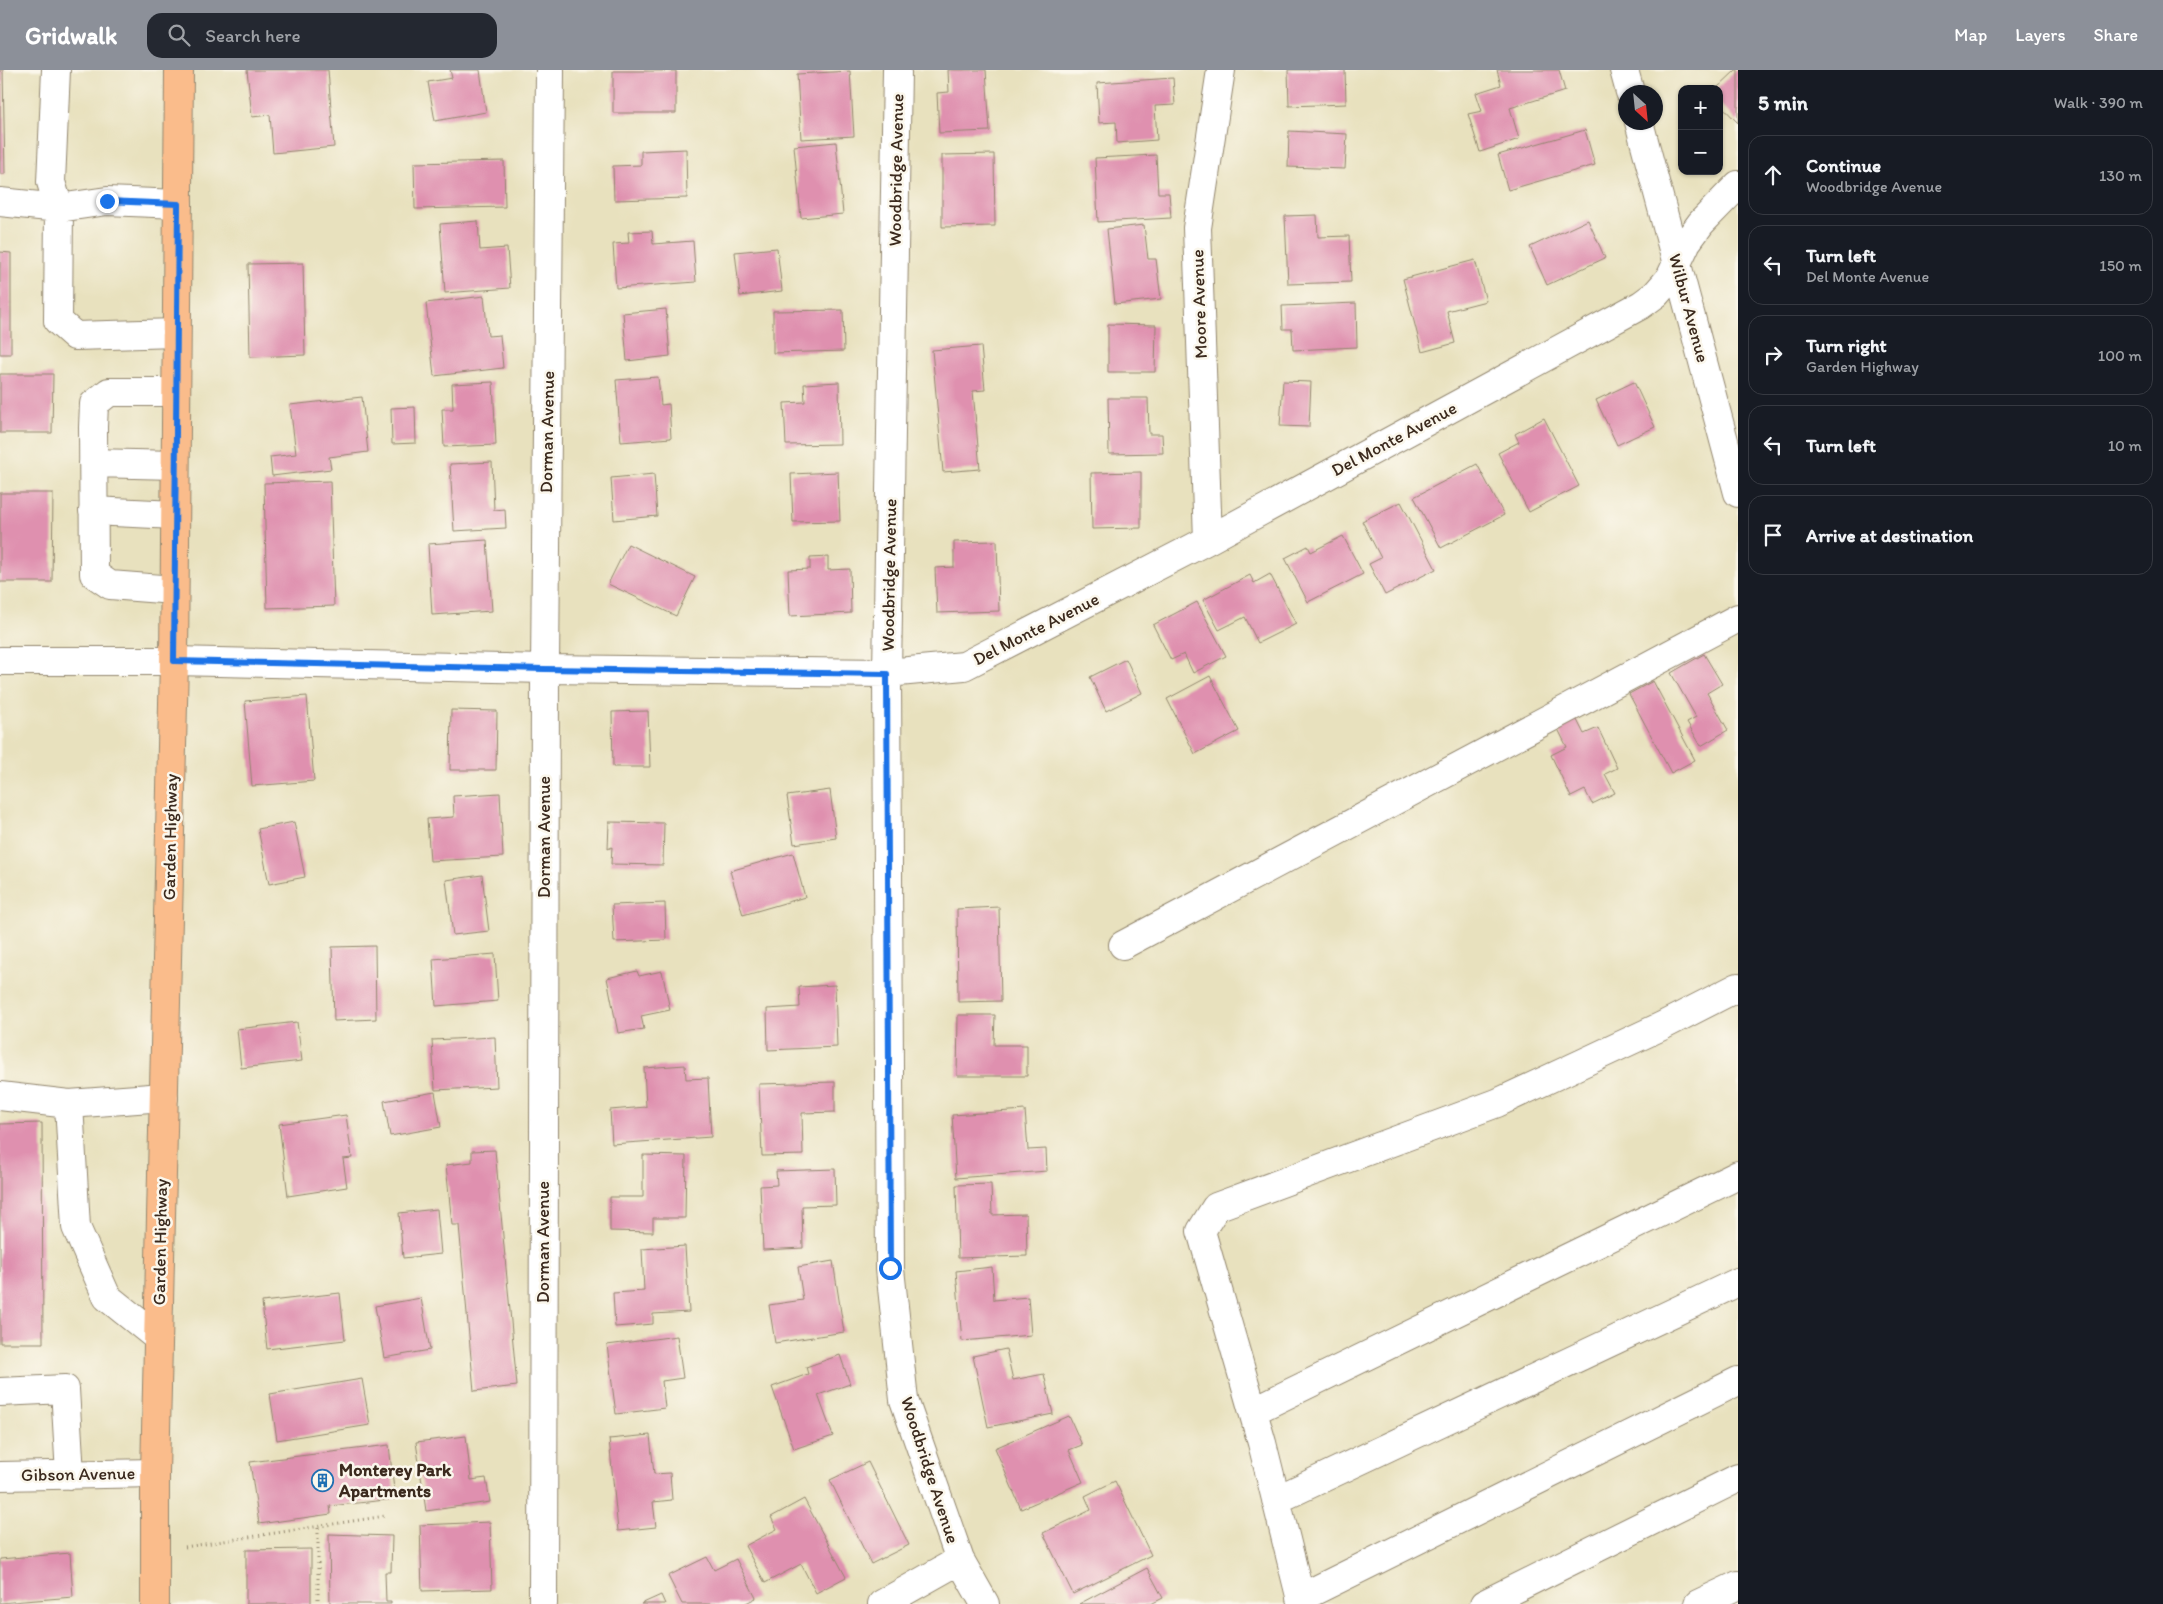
<!DOCTYPE html>
<html lang="en">
<head>
<meta charset="utf-8">
<style>
  body { margin:0; font-family:Itim,sans-serif; background:#242831; color:#f1f3f6 }
  .controls { position:absolute; right:15px; top:15px; display:grid; overflow:hidden; border-radius:10px; box-shadow:0 1px 4px #0004 }
  .controls button { width:45px; height:45px; display:grid; place-items:center; padding:0; border:0; border-bottom:1px solid #363941; background:#171b24; color:#f1f3f6; font:25px sans-serif }
  .compass { position:absolute; left:1618px; top:15px; width:45px; height:45px; border-radius:50%; background:#171b24; box-shadow:0 1px 4px #0004; rotate:153deg }
  .stop { position:absolute; width:15px; height:15px; margin:-11px; border:4px solid #1a73e8; border-radius:50%; background:#fff }
  .stop.end { background:#1a73e8; border-color:#fff; box-shadow:0 1px 5px #0008 }
  .list { margin:0; padding:0; list-style:none }
  h2 { display:flex; justify-content:space-between; align-items:center; height:65px; margin:0; padding:0 20px; font-size:21px }
  h2 small { font-size:16px; font-weight:400; color:#9ea1a6 }
  .list li { display:grid; grid-template-columns:32px 1fr auto; gap:15px; align-items:center; box-sizing:border-box; height:80px; margin:0 10px 10px; padding:0 10px; border:1px solid #363941; border-radius:15px }
  .list b { display:block; font-size:19px; white-space:nowrap }
  .list p { margin:0; font-size:16px; white-space:nowrap; color:#9ea1a6 }
  .list em { font-size:16px; font-style:normal; color:#9ea1a6 }
  .icon { flex:none; width:28px; height:28px; fill:none; stroke:currentColor; stroke-width:2; stroke-linecap:round; stroke-linejoin:round }
  .map { position:relative; flex:none; width:1738px; height:1534px; overflow:hidden }
  header { display:flex; align-items:center; gap:30px; box-sizing:border-box; height:70px; padding:0 25px; background:#8c9099; color:#fff }
  header strong { font-size:24px }
  nav { display:flex; gap:28px; margin-inline-start:auto; font-size:18px }
  .search { width:350px; height:45px; background:#242831; display:flex; align-items:center; gap:12px; box-sizing:border-box; padding:0 18px; border-radius:15px; color:#9ea1a6; font-size:19px }
  main { display:flex }
  aside { flex:1; background:#171b24 }
  .map>svg:first-child { display:block }
  .building { fill:#df90af }
  .lines { fill:none; stroke-linecap:round; stroke-linejoin:round }
  .minor-casing { stroke:#92866e; stroke-width:30 }
  .major-casing { stroke:#92866e; stroke-width:30 }
  .path { stroke:#92866e; stroke-width:3; stroke-dasharray:1 4; stroke-linecap:butt }
  .minor { stroke:#fff; stroke-width:28 }
  .major { stroke:#fabc8b; stroke-width:28 }
  .route { stroke:#1a73e8; stroke-width:6 }
  .labels { text-anchor:middle; stroke-width:5; stroke-linejoin:round; paint-order:stroke }
  .street-label { font-size:18px; fill:#3b2a1e; stroke:#fbf7ec }
  .poi-label { font-size:18px; font-weight:bold; fill:#3b2a1e; stroke:#fbf7ec; text-anchor:start }
</style>
</head>
<body>
<header>
<strong>Gridwalk</strong>
<div class="search"><svg class="icon" aria-label="search" viewBox="0 0 24 24"><circle cx="10" cy="10" r="6"/><path d="M15 15l6 6"/></svg>Search here</div>
<nav><a>Map</a><a>Layers</a><a>Share</a></nav>
</header>
<main>
<div class="map">
<svg width="1738" height="1534" viewBox="0 0 1738 1534">
  <rect width="100%" height="100%" fill="#fbf7ec"/>
  <filter id="ink" filterUnits="userSpaceOnUse"><feTurbulence type="fractalNoise" baseFrequency=".02" numOctaves="2"/><feDisplacementMap in="SourceGraphic" scale="10" xChannelSelector="R" yChannelSelector="G"/><feConvolveMatrix kernelMatrix="1 2 1 2 8 2 1 2 1" color-interpolation-filters="sRGB"/></filter>
  <filter id="wash" filterUnits="userSpaceOnUse"><feTurbulence type="fractalNoise" baseFrequency=".0096" numOctaves="4" result="noise"/><feDisplacementMap in="SourceGraphic" scale="20" xChannelSelector="R" yChannelSelector="G"/><feGaussianBlur stdDeviation="1.12" result="paint"/><feColorMatrix in="noise" values="0 0 0 0 0 0 0 0 0 0 0 0 0 0 0 0 0 1.4 0 .05"/><feComposite in="paint" operator="in"/></filter>
  <g filter="url(#wash)">
    <rect width="100%" height="100%" fill="#e8e1be"/>
    <g id="blocks">
      <path class="building" d="M0 0H3L5 104H0Z
        M247 0H328L334 77 273 83 270 45 252 47Z
        M450 0H480L486 42 435 51 428 12 452 8Z
        M948 0H986L990 61 939 63 937 23 949 22Z
        M1288 0H1345L1346 34 1289 36Z
        M1497 0H1559L1565 21 1510 38 1519 69 1480 82 1468 44 1482 41 1476 23 1501 15Z
        M1736 0H1738V53L1719 33V19H1716Z
        M613 1H676V43H613Z
        M850 1 854 66 801 69 797 4Z
        M1173 8 1175 35 1155 36 1157 70 1117 73 1116 52 1099 53 1097 13Z
        M1585 60 1595 95 1508 120 1498 85Z
        M1289 61 1347 64 1345 99 1288 97Z
        M836 72 843 144 801 148 794 76Z
        M686 79 687 128 614 130 613 96 641 95V81Z
        M994 84 995 156 942 157V85Z
        M1156 85 1158 123H1169L1171 148 1098 152 1095 88Z
        M504 91 505 137 415 139 414 93Z
        M1317 145 1318 167 1349 166 1351 212 1288 214 1285 146Z
        M1588 150 1605 188 1547 215 1530 177Z
        M478 151 480 180 507 178 510 218 445 223 440 154Z
        M1144 155 1148 189H1156L1161 229 1115 234 1107 159Z
        M652 161 653 174 693 171 696 212 616 218 613 174 629 173 628 162Z
        M777 178 782 221 740 226 735 182Z
        M0 182 11 183V284H0Z
        M1475 190 1486 231 1447 241 1455 273 1422 282 1403 209Z
        M303 193 305 285 250 287 248 194Z
        M484 226 488 266 500 265 503 298 434 306 426 233Z
        M1356 233 1357 277 1293 280 1292 259H1283L1282 236Z
        M666 239 670 286 627 291 623 243Z
        M843 240 844 281 773 283V241Z
        M1108 254 1156 255 1155 302H1108Z
        M981 276 985 320 973 321 980 399 943 402 932 280Z
        M0 304H53L52 363H0Z
        M658 307 661 335 669 334 671 368 621 372 616 310Z
        M1283 311 1311 312 1309 357 1280 356Z
        M493 312 496 375 444 377 442 339H453L452 314Z
        M839 312 840 374 786 375 784 333 805 332 804 314Z
        M1634 312 1655 357 1617 375 1596 330Z
        M362 327 368 382 329 387 331 399 272 406 270 387 296 384 290 335Z
        M1108 328H1148L1149 364H1162L1163 383 1109 384Z
        M415 337 416 373 392 374 391 338Z
        M1544 348 1579 416 1529 442 1498 383 1519 372 1515 364Z
        M492 392 494 440 505 439 506 458 454 461 450 394Z
        M1477 394 1504 445 1441 478 1414 427Z
        M838 402 840 451 793 452 791 404Z
        M1141 402V458L1092 459 1091 403Z
        M654 404 657 446 614 450 611 408Z
        M330 411 334 536 267 538 264 413Z
        M0 423H53L52 512H0Z
        M1401 432 1436 499 1385 525 1369 494 1381 488 1362 451Z
        M1343 466 1363 504 1308 532 1285 488 1308 476 1311 482Z
        M487 470 492 541 432 545 428 474Z
        M997 471 999 541 937 543 935 498 954 497V472Z
        M628 474 695 507 676 546 608 514Z
        M828 487V500L850 499 851 543 790 546 788 500 810 499V488Z
        M1270 504 1296 554 1258 573 1245 547 1219 560 1203 530 1250 505 1254 513Z
        M1197 532 1226 586 1193 603 1184 584 1171 590 1153 555Z
        M1704 584 1722 614 1707 623 1728 660 1701 676 1687 652 1696 647 1671 603Z
        M1126 589 1142 623 1106 641 1090 607Z
        M1210 606 1239 661 1195 684 1167 629Z
        M1653 611 1695 690 1671 703 1629 624Z
        M307 626 314 711 252 716 245 631Z
        M451 640 497 641 496 700H450Z
        M648 641 650 697H613L612 642Z
        M1576 648 1584 664 1598 658 1617 698 1605 704 1615 723 1592 734 1585 720 1571 727 1551 685 1567 677 1557 657Z
        M830 720 836 768 794 774 787 726Z
        M500 723 503 787 430 791 427 749 454 747 453 726Z
        M294 752 305 807 269 814 258 759Z
        M609 752 664 753 663 795 611 794 612 777 608 779Z
        M793 783 805 827 743 845 730 801Z
        M482 805 489 861 453 865 446 810Z
        M665 833 666 870 614 872 612 835Z
        M999 837 1001 931 958 932 957 839Z
        M375 876 376 949 334 951 332 877Z
        M495 884 498 931 436 936 433 889Z
        M637 901 639 906 662 901 670 940 641 946 644 959 618 963 607 908Z
        M835 915 837 977 768 980 767 939 800 937 799 917Z
        M958 945H995L994 975H1027V1006H957Z
        M297 952 302 991 241 998 237 959Z
        M495 967 497 1017 435 1020 432 970Z
        M685 995 686 1009 708 1008 711 1067 612 1074 610 1040 646 1037 644 998Z
        M835 1012V1042L802 1043 803 1085 762 1086 759 1014Z
        M435 1022 441 1057 390 1066 384 1031Z
        M1025 1040 1028 1080 1046 1079 1047 1101 956 1108 952 1045Z
        M346 1045 352 1088 343 1089 347 1117 288 1126 279 1054Z
        M42 1053 43 1273H0V1054Z
        M495 1080 517 1316 474 1321 459 1155H452L446 1095 472 1092V1081Z
        M643 1085 686 1086 685 1148H653V1162L610 1161V1127H643Z
        M835 1099 836 1135 802 1136 803 1178 763 1180 760 1116 777 1115 776 1101Z
        M991 1114 992 1145 1026 1144 1027 1186 958 1188 956 1115Z
        M437 1139 441 1184 403 1188 399 1143Z
        M685 1176 689 1242 653 1244V1254L615 1257 613 1223 644 1221 642 1179Z
        M833 1191 844 1262 775 1273 769 1235 803 1230 798 1197Z
        M992 1197 994 1230 1028 1227 1031 1265 962 1271 956 1201Z
        M340 1223 345 1270 267 1279 262 1232Z
        M421 1228 430 1280 384 1288 375 1236Z
        M677 1266 683 1308 662 1311 665 1338 616 1344 607 1275Z
        M1006 1279 1013 1310 1044 1304 1053 1344 988 1357 973 1286Z
        M840 1285 850 1314 818 1325 833 1366 794 1379 772 1317 808 1304 806 1297Z
        M362 1309 370 1355 277 1370 270 1324Z
        M1069 1346 1082 1375 1069 1380 1083 1412 1021 1439 995 1378Z
        M650 1365 654 1404 670 1403 672 1430 653 1432 656 1457 618 1461 609 1369Z
        M466 1366 471 1410 486 1408 490 1432 426 1441 416 1372Z
        M389 1375 395 1429 330 1436 331 1444 259 1454 250 1392Z
        M868 1392 909 1475 871 1494 830 1410Z
        M1115 1411 1151 1485 1073 1524 1043 1463 1091 1440 1085 1426Z
        M804 1429 846 1507 816 1523 801 1494 765 1513 745 1476 777 1459 771 1447Z
        M490 1452 492 1519 422 1521 420 1455Z
        M329 1464 392 1466 391 1502H385L386 1532H391V1534H330Z
        M311 1479V1534H246V1480Z
        M70 1483 73 1527 0 1533V1489Z
        M707 1487 714 1500 736 1489 756 1528 744 1534H682L668 1506Z
        M1147 1498 1163 1528 1151 1534H1079Z
        M661 1525 665 1534H641Z"/>
    </g>
  </g>
  <g filter="url(#ink)">
    <use href="#blocks" fill-opacity="0" stroke="#92866e" stroke-width="1"/>
    <g class="lines">
      <defs>
        <path id="minor" d="M897 0 887 603 890 1199 904 1330 960 1490 985 1534
          M1624 0 1630 22
          M1639 52 1738 423
          M0 132 59 138 51 112 56 0
          M176 263 75 266 58 251 59 138 107 131 178 134
          M93 393 175 395
          M93 441 175 445
          M1208 470 1197 158 1221 0
          M174 520 110 515 94 504 93 357 94 334 109 322H176
          M0 591H174L545 599 887 603 964 596 1208 470 1641 235 1656 224 1670 208 1687 172 1701 153 1738 115
          M1123 875 1738 548
          M0 1026 69 1034 164 1027
          M69 1034 76 1157 107 1227 158 1268
          M0 1322 65 1319 70 1405
          M1253 1341 1738 1105
          M0 1406 155 1403
          M1276 1430 1738 1212
          M1300 1528 1738 1311
          M543 1534 545 599 550 0
          M882 1534 960 1490
          M1302 1534 1262 1373 1201 1161 1216 1137 1497 1033 1662 956 1738 917
          M1484 1534 1738 1408
          M1698 1534 1738 1515"/>
        <path id="major" d="M155 1534V1403L174 591 179 0"/>
      </defs>
      <use href="#minor" class="minor-casing"/>
      <use href="#major" class="major-casing"/>
      <path class="path" d="M185 1477 385 1446
        M318 1534V1456"/>
      <use href="#minor" class="minor"/>
      <use href="#major" class="major"/>
    </g>
  </g>
  <g class="lines" filter="url(#ink)">
    <path class="route" d="M107 131 178 134 174 591 544 599 887 604 890 1198"/>
  </g>
  <defs>
    <symbol id="building-ring" viewBox="-11 -11 22 22"><circle r="9.5" fill="#fbf7ec" stroke="#1f6fb2" stroke-width="1.5"/><path d="M-4-6H4V6H1V3H-1V6H-4ZM-2.5-4.3h1.7v1.8h-1.7ZM.8-4.3h1.7v1.8H.8ZM-2.5-1h1.7V.8h-1.7ZM.8-1h1.7V.8H.8Z" fill="#1f6fb2"/></symbol>
  </defs>
  <g fill-rule="evenodd">
    <use href="#building-ring" x="310" y="1398" width="25" height="25"/>
  </g>
  <g class="labels">
    <g class="street-label">
      <text transform="translate(896 100) rotate(-89)" y="6">Woodbridge Avenue</text>
      <text transform="translate(1199 234) rotate(-92)" y="6">Moore Avenue</text>
      <text transform="translate(1689 238) rotate(75)" y="6">Wilbur Avenue</text>
      <text transform="translate(547 362) rotate(-89)" y="6">Dorman Avenue</text>
      <text transform="translate(1394 369) rotate(-28)" y="6">Del Monte Avenue</text>
      <text transform="translate(889 505) rotate(-89)" y="6">Woodbridge Avenue</text>
      <text transform="translate(1036 559) rotate(-27)" y="6">Del Monte Avenue</text>
      <text transform="translate(170 767) rotate(-89)" y="6">Garden Highway</text>
      <text transform="translate(544 767) rotate(-90)" y="6">Dorman Avenue</text>
      <text transform="translate(160 1172) rotate(-89)" y="6">Garden Highway</text>
      <text transform="translate(543 1172) rotate(-90)" y="6">Dorman Avenue</text>
      <text transform="translate(930 1400) rotate(72)" y="6">Woodbridge Avenue</text>
      <text transform="translate(78 1404) rotate(-1)" y="6">Gibson Avenue</text>
    </g>
    <g class="poi-label">
      <text x="339" y="1406">Monterey Park<tspan x="339" dy="21">Apartments</tspan></text>
    </g>
  </g>
</svg>
<div class="controls">
<button>+</button>
<button>−</button>
</div>
<svg class="compass" viewBox="-18 -18 36 36"><path d="M0-13l5 13h-10z" fill="#e53935"/><path d="M0 13l5-13h-10z" fill="#9ea1a6"/></svg>
<div class="stop" style="left:890px;top:1198px"></div>
<div class="stop end" style="left:107px;top:131px"></div>
</div>
<aside>
<h2>5 min<small>Walk · 390 m</small></h2>
<ul class="list">
<li><svg class="icon" aria-label="ahead" viewBox="0 0 24 24"><path d="M12 20V5M6 11l6-6 6 6"/></svg><div><b>Continue</b><p>Woodbridge Avenue</p></div><em>130 m</em></li>
<li><svg class="icon" aria-label="left" viewBox="0 0 24 24"><path d="M17 20v-9H6M10 6l-5 5 5 5"/></svg><div><b>Turn left</b><p>Del Monte Avenue</p></div><em>150 m</em></li>
<li><svg class="icon" aria-label="right" viewBox="0 0 24 24"><path d="M7 20v-9h11M14 6l5 5-5 5"/></svg><div><b>Turn right</b><p>Garden Highway</p></div><em>100 m</em></li>
<li><svg class="icon" aria-label="left" viewBox="0 0 24 24"><path d="M17 20v-9H6M10 6l-5 5 5 5"/></svg><div><b>Turn left</b></div><em>10 m</em></li>
<li><svg class="icon" aria-label="arrive" viewBox="0 0 24 24"><path d="M6 21V4h12l-3 4 3 4H6"/></svg><div><b>Arrive at destination</b></div></li>
</ul>
</aside>
</main>
</body>
</html>
